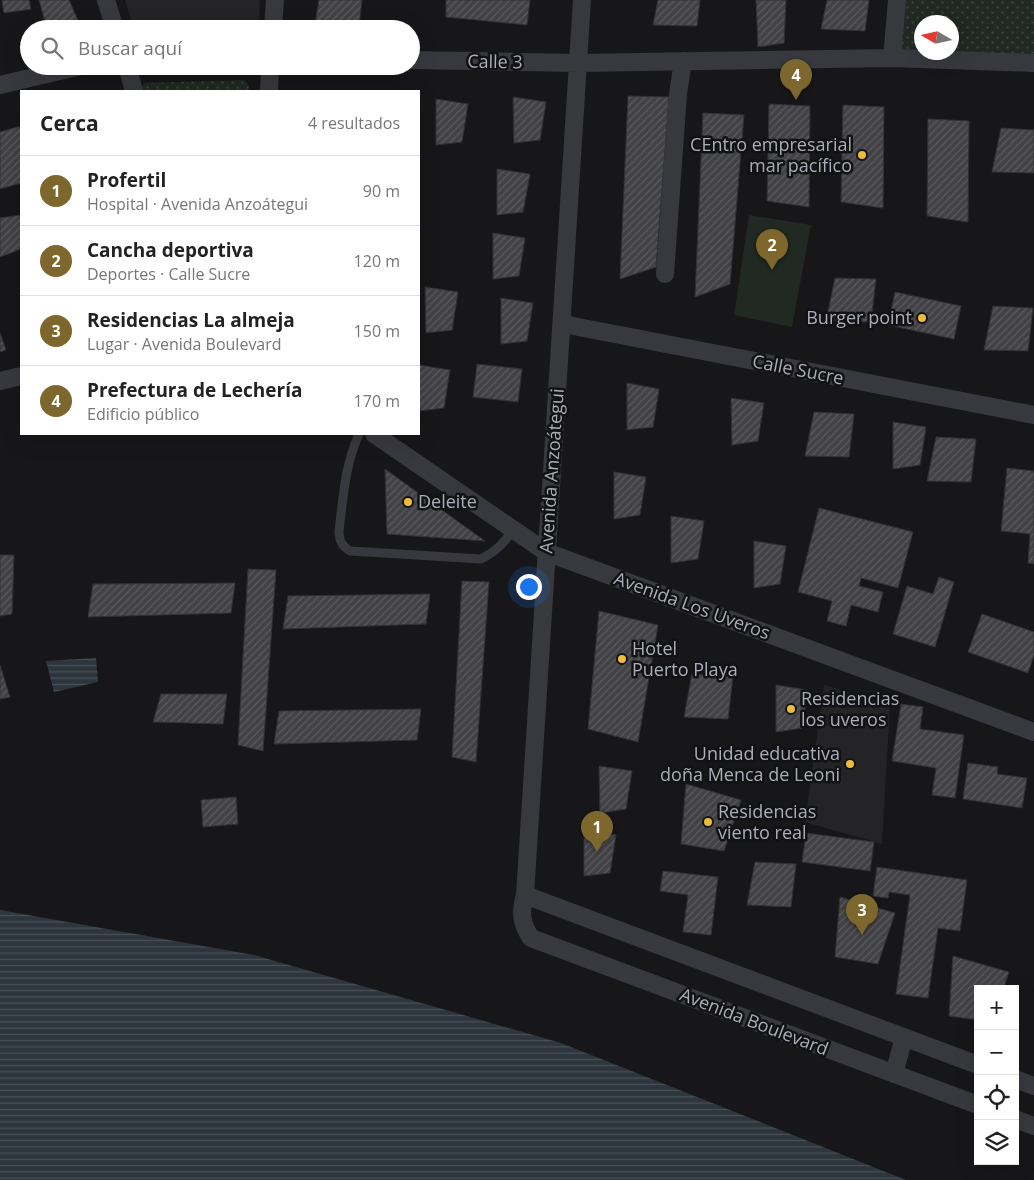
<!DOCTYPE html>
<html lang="es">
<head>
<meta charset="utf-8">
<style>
  body { margin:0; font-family:"Open Sans",sans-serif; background:#f6f6f6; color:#222 }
  .controls { position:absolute; right:15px; bottom:15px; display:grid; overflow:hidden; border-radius:0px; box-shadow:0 5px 20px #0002 }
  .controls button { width:45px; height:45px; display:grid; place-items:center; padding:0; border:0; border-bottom:1px solid #e0e0e0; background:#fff; color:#222; font:25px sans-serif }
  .compass { position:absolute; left:914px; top:15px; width:45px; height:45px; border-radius:50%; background:#fff; box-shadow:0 5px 20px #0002; rotate:279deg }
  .you { position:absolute; left:528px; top:586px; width:18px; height:18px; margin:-12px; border:4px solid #fff; border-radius:50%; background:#1a73e8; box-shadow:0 0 0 8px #1a73e833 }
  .badge { display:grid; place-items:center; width:32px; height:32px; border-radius:50%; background:#7e672d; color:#fff; font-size:16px; font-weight:700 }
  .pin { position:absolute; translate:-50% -41px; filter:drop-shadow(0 1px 2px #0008) }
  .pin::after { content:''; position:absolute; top:26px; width:18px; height:15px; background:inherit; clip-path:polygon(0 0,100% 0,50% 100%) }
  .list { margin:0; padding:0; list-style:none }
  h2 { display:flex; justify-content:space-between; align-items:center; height:65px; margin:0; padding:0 20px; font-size:21px }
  h2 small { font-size:16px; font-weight:400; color:#767676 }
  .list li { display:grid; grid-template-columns:32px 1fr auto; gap:15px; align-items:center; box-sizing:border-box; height:70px; padding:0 20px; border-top:1px solid #e0e0e0 }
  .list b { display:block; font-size:19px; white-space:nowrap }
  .list p { margin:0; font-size:16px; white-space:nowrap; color:#767676 }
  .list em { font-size:16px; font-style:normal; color:#767676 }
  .icon { flex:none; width:28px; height:28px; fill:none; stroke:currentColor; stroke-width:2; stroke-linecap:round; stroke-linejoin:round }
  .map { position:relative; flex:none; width:1034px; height:1180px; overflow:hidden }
  .search { position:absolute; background:#fff; box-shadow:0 5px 20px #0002; left:20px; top:20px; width:400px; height:55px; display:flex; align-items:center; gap:12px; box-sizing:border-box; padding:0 18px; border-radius:28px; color:#767676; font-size:19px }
  .panel { position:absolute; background:#fff; box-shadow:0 5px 20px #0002; left:20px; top:90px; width:400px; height:345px; border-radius:0px }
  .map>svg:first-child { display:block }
  .built { fill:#242326 }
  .green { fill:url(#green-dots); fill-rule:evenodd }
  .pitch { fill:#212923 }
  .water { fill:url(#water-rules) }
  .building { fill:url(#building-hatch); stroke:#323135 }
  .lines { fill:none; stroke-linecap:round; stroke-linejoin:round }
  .lane { stroke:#38393e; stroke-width:9 }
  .street { stroke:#38393e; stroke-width:18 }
  .poi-dot { fill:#eebb3b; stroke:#121214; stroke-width:2 }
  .labels { text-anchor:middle; stroke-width:5; stroke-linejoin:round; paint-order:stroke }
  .street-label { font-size:18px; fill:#aaaeb9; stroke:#121214 }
  .poi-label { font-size:18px; fill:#aaaeb9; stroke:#121214; text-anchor:start }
</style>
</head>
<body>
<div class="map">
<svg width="1034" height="1180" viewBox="0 0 1034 1180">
  <defs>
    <pattern id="green-dots" width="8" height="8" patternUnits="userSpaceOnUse" patternTransform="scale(1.25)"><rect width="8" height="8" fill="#212923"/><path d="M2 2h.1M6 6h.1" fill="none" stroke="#3f4641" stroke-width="1.8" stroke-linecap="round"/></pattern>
    <pattern id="water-rules" width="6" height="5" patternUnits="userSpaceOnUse" patternTransform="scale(1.25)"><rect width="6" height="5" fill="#2d353d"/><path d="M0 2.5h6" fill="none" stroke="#495057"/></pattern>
    <pattern id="building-hatch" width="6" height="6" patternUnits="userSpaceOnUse" patternTransform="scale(1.25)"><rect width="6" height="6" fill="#424246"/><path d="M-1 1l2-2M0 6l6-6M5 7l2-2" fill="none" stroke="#5b5b5f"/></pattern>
  </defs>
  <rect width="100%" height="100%" fill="#171719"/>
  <path class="built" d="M125 0H260L259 29H134Z
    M824 685 890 705 882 844 805 822Z"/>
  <path class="green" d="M897 0H1034V63L892 58ZM922 22H952V52H922Z
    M245 80 249 86V91H140L144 83Z"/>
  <path class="pitch" d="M749 215 811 225 792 327 734 315Z"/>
  <path class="water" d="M96 658 98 682 54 692 46 661Z
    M0 910 254 955 561 1043 906 1180H0Z"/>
  <path class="building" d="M2 0H29L31 9 4 13Z
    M39 0H69L79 23 70 29H47Z
    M319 0H362L359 25 315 24Z
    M446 0H530L527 25 446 17Z
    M658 0H700L697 26 653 25Z
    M756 0H786L784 43 758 47Z
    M827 0H869L865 31 821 29Z
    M628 96 669 97 656 267 620 279Z
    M513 97 546 102 540 140 514 143Z
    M436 99 468 104 462 142 436 145Z
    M769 104 810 106 809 207 767 201Z
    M843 105 884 107 883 208 841 202Z
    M703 113 744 115 730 284 695 297Z
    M928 119 969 121 968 222 927 216Z
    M21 126V183L0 189V132Z
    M1001 128 1034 130V173L992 172Z
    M497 169 530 174 523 212 497 215Z
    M21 215V249L0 257V218Z
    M493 233 525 238 519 276 493 279Z
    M835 278 876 279 871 322 826 321Z
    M425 287 458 292 452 330 426 333Z
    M895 292 961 306 954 339 888 325Z
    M501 298 533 303 527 341 501 344Z
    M993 306 1033 308 1028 351 984 350Z
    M0 333 6 350 0 352Z
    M477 364 522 369 518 402 473 397Z
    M419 365 450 370 444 408 419 411Z
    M627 383 659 389 653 427 627 430Z
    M731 398 764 403 758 441 732 445Z
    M814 412 854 414 849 457 805 456Z
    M893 422 926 427 920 465 893 469Z
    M936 437 976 439 971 482 927 481Z
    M1007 468 1034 471V564L1028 563 1030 534 1001 531Z
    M385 469 485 541 387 534Z
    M614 472 646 477 640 515 614 519Z
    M819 508 913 532 898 588 861 578 859 586 883 592 878 612 851 605 846 626 827 621 832 601 798 592Z
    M671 516 704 521 698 559 671 563Z
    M754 541 786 546 780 584 754 588Z
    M0 555H14L12 614 0 616Z
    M248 569 276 570 263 751 238 745Z
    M939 577 954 582 935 647 893 634 907 586 933 594Z
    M462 581 489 582 476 762 452 757Z
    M235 583 231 613 88 617 93 584Z
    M430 594 426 624 283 629 288 596Z
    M599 611 658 625 638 742 588 729Z
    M982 614 1034 632V655L1028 673 968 652Z
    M0 665 10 697 0 699Z
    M692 674 733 676 728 719 684 717Z
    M776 685 808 690 802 728 776 732Z
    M161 694H227L223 724 153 722Z
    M901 704 923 707 920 729 964 735 955 798 932 795 936 768 892 761Z
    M421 709 417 740 274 744 279 711Z
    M968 763 998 767 997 774 1027 778 1022 808 963 799Z
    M599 766 632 771 626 809 600 813Z
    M686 784 741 800 724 851 681 844Z
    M236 797 238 824 203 827 201 800Z
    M584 830 616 835 610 873 584 876Z
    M806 833 874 842 870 871 802 862Z
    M755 862 796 864 791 907 747 905Z
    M877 867 967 880 960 931 938 928 928 998 896 994 910 895 889 892 888 898 873 896Z
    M663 871 718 877 711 935 683 932 688 895 660 891Z
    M840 897 895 913 878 964 835 957Z
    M953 956 1009 972 1003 989H978V1020L949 1016Z"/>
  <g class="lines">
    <path class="lane" d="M359 434C345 465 343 498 339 531 339 541 342 546 350 551L481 559C496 552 505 543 513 529"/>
    <path class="street" d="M106 0 115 29
      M582 0 525 895C520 912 521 923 531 938L978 1105
      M273 29 275 0
      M892 58 897 0
      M411 60 579 63 892 58 1034 63
      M127 66 134 91
      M0 85 81 66
      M269 91 270 66
      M665 274 678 94 683 61
      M563 324 1034 415
      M0 381 21 376
      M374 434 546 552 1034 732
      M525 895 978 1065
      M894 1074 904 1037
      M1015 1079 1034 1086
      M1015 1119 1034 1126"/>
  </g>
  <g class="poi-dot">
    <circle cx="862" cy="155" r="5"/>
    <circle cx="922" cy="318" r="5"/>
    <circle cx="408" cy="502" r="5"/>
    <circle cx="622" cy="659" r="5"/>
    <circle cx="791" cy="709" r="5"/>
    <circle cx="850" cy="764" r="5"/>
    <circle cx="708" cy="822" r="5"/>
  </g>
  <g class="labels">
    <g class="street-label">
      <text transform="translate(495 62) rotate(1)" y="6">Calle 3</text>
      <text transform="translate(798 370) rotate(11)" y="6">Calle Sucre</text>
      <text transform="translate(552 471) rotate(-86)" y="6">Avenida Anzoátegui</text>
      <text transform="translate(692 606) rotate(20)" y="6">Avenida Los Uveros</text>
      <text transform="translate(754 1022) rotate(21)" y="6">Avenida Boulevard</text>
    </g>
    <g class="poi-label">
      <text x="852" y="151" text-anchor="end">CEntro empresarial<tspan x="852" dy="21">mar pacífico</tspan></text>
      <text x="912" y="324" text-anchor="end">Burger point</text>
      <text x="418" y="508">Deleite</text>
      <text x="632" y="655">Hotel<tspan x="632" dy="21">Puerto Playa</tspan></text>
      <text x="801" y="705">Residencias<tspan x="801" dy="21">los uveros</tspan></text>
      <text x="840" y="760" text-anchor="end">Unidad educativa<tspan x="840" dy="21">doña Menca de Leoni</tspan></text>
      <text x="718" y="818">Residencias<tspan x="718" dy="21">viento real</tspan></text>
    </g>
  </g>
</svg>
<div class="controls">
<button>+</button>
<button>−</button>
<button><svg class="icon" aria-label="locate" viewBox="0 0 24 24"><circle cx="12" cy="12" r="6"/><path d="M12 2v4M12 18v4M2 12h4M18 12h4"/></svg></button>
<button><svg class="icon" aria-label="layers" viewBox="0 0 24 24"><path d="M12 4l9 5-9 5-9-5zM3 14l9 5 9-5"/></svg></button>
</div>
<svg class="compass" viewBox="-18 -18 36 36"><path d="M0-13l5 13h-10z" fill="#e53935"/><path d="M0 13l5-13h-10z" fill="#767676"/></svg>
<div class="you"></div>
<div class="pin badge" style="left:597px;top:852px">1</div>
<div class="pin badge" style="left:772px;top:270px">2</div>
<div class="pin badge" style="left:862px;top:935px">3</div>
<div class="pin badge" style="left:796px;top:100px">4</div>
<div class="search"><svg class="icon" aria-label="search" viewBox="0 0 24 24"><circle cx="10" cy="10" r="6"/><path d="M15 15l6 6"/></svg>Buscar aquí</div>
<section class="panel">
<h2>Cerca<small>4 resultados</small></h2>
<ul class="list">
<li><span class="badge">1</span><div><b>Profertil</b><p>Hospital · Avenida Anzoátegui</p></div><em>90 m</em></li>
<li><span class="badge">2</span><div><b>Cancha deportiva</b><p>Deportes · Calle Sucre</p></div><em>120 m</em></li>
<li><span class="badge">3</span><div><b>Residencias La almeja</b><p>Lugar · Avenida Boulevard</p></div><em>150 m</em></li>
<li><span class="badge">4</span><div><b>Prefectura de Lechería</b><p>Edificio público</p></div><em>170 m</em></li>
</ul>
</section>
</div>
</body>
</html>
